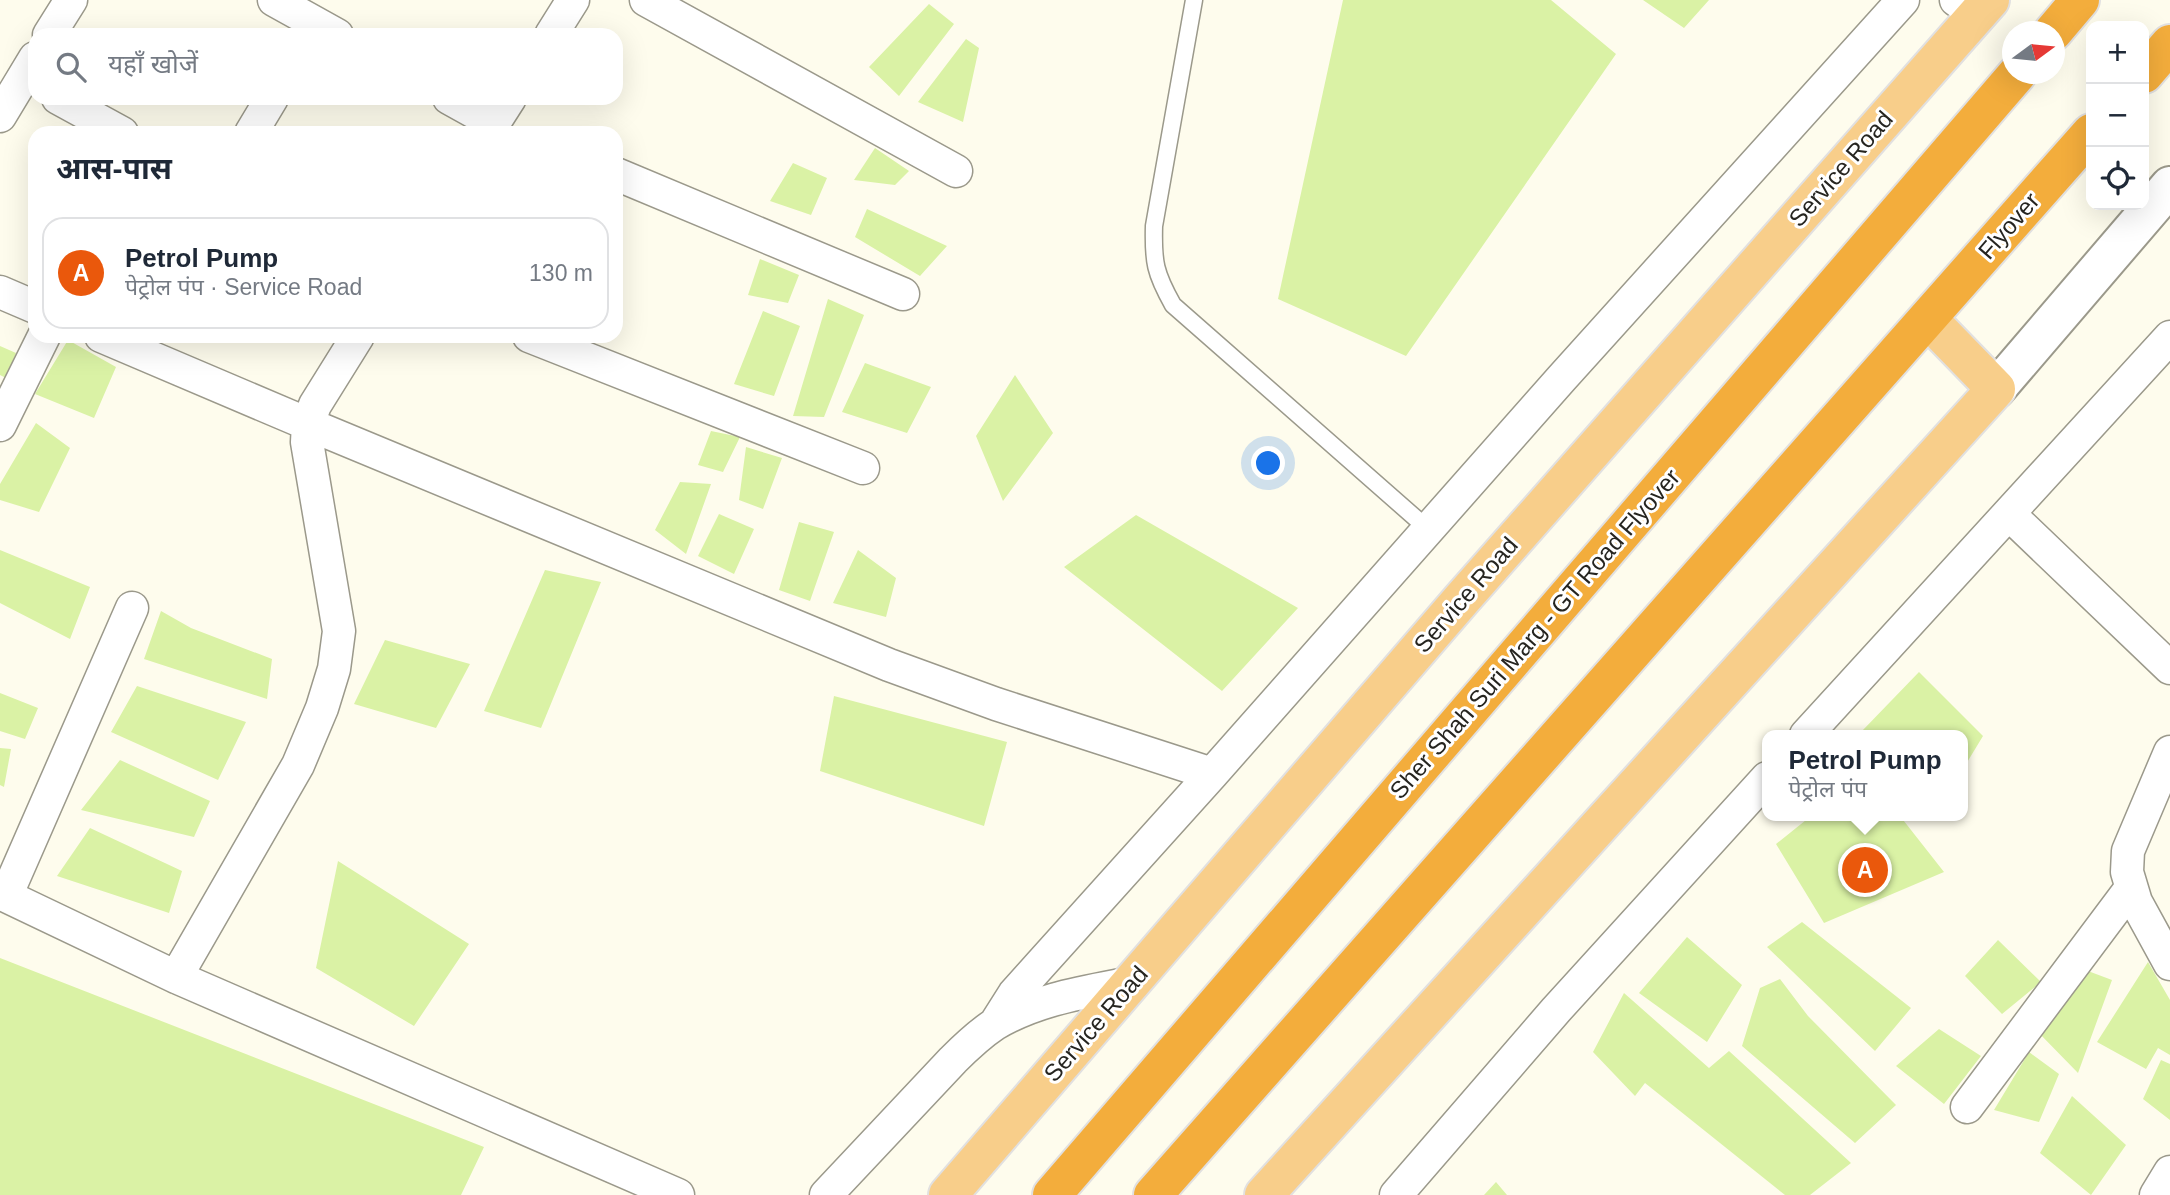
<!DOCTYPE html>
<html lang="hi">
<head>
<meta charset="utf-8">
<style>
  body { margin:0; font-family:Arial,"Noto Sans Devanagari",sans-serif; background:#f6f6f7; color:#1f2937 }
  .controls { position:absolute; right:21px; top:21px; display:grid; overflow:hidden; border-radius:14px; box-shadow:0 7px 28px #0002 }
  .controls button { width:63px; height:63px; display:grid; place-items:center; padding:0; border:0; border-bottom:2px solid #e0e1e3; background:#fff; color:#1f2937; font:35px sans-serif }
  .compass { position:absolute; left:2002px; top:21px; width:63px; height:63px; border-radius:50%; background:#fff; box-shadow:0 7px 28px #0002; rotate:75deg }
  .you { position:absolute; left:1269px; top:464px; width:24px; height:24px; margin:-18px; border:5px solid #fff; border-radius:50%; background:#1a73e8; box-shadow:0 0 0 10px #1a73e833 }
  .badge { display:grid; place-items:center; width:46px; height:46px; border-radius:50%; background:#ea580c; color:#fff; font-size:23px; font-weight:700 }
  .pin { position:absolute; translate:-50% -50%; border:4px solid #fff; box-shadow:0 2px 7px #0006 }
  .popup { position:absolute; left:1762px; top:730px; width:206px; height:91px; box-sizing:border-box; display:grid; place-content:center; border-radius:14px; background:#fff; filter:drop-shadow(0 2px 5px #0005); font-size:23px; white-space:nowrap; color:#747a83 }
  .popup b { font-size:26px; color:#1f2937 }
  .popup::after { content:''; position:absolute; left:50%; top:100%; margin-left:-14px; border:14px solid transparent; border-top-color:#fff }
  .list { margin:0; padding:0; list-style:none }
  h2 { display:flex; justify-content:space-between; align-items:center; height:91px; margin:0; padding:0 28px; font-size:30px }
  h2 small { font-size:23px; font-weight:400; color:#747a83 }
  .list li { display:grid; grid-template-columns:46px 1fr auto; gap:21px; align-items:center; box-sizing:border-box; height:112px; margin:0 14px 14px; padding:0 14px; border:2px solid #e0e1e3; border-radius:21px }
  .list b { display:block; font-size:26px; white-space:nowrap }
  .list p { margin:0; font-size:23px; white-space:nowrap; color:#747a83 }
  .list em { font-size:23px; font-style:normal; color:#747a83 }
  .icon { flex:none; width:38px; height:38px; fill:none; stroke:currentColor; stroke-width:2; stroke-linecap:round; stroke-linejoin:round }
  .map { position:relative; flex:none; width:2170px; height:1195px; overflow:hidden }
  .search { position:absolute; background:#fff; box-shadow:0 7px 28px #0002; left:28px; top:28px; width:595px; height:77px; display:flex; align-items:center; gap:18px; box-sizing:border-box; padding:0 24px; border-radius:21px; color:#747a83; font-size:26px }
  .panel { position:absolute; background:#fff; box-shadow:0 7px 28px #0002; left:28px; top:126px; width:595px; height:217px; border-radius:21px }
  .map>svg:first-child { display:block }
  .building { fill:#daf2a5 }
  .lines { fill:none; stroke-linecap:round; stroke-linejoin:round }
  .lane-casing { stroke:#9b998b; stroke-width:19 }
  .street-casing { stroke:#9b998b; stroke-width:35 }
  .secondary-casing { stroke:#9b998b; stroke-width:42 }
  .primary-casing { stroke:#e1e0e0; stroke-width:42 }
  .highway-casing { stroke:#e1e0e0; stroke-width:42 }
  .lane { stroke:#fff; stroke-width:16 }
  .street { stroke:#fff; stroke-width:32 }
  .secondary { stroke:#fff; stroke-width:38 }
  .primary { stroke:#f8ce8a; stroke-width:38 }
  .highway { stroke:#f3ad3c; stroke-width:38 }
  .labels { text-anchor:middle; stroke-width:6; stroke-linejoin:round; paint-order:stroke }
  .street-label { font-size:24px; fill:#262520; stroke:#fff }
</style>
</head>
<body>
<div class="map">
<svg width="2170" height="1195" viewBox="0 0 2170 1195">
  <rect width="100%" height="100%" fill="#fefced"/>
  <path class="building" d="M1343 0H1551L1616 54 1406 356 1278 299Z
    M1643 0H1709L1684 28Z
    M929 4 954 24 899 96 869 67Z
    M966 39 979 48 963 122 918 102Z
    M875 148 909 171 895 185 854 180Z
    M793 163 827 178 811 215 770 201Z
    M867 209 947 246 920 276 855 237Z
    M760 259 799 275 788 303 748 295Z
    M828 299 864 315 824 417 793 416Z
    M763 311 800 326 774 396 734 384Z
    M68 340 116 367 94 418 35 394Z
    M0 346 16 353 6 378 0 375Z
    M865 363 931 387 907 433 842 412Z
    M1015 375 1053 433 1003 501 976 436Z
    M36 423 70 448 39 512 0 500V484Z
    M711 431 740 437 723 472 698 465Z
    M746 447 782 458 763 509 739 500Z
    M680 482 711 484 686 554 655 530Z
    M719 514 754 529 734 574 698 556Z
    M1136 515 1298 608 1222 691 1064 567Z
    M799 522 834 532 810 601 779 590Z
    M0 550 90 587 70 639 0 603Z
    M858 550 896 578 886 617 833 603Z
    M545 570 601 582 541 728 484 711Z
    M161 611 191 628 272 659 267 699 144 659Z
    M385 640 470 664 436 728 354 704Z
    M1919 672 1983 736 1963 769V735H1866L1862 731Z
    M137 686 246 722 218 780 111 732Z
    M0 693 38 708 25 739 0 731Z
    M834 696 1007 742 984 826 820 771Z
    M0 748 11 749 4 787 0 785Z
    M120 760 210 801 194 837 81 810Z
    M1811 816H1900L1944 872 1824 923 1776 844Z
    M90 828 182 871 169 913 57 876Z
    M338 861 469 944 414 1026 316 968Z
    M1802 922 1911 1008 1875 1051 1767 947Z
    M1687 937 1742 985 1707 1042 1639 993Z
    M1998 940 2041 982 2002 1014 1965 976Z
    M0 958 484 1147 461 1195H0Z
    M2148 962 2170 1000V1055L2158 1048 2146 1069 2097 1042Z
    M2088 971 2112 980 2078 1073 2036 1030Z
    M1780 979 1808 1016 1896 1105 1855 1143 1742 1046 1760 988Z
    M1624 993 1709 1068 1729 1051 1851 1163 1810 1195H1785L1645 1083 1635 1096 1593 1052Z
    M1939 1029 1981 1056 1944 1104 1896 1066Z
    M2029 1052 2059 1074 2039 1122 1994 1110Z
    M2161 1060 2170 1064V1120L2143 1099Z
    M2072 1096 2126 1145 2091 1195 2040 1153Z
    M1496 1182 1507 1195H1484Z"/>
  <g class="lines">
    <defs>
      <path id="lane" d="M1194 0 1154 226C1153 262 1155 273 1173 305L1428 529"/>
      <path id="street" d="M274 0 337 35
        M646 0 956 171
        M1956 0 1977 15
        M49 35 71 0
        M551 35 573 0
        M58 98 122 133
        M449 98 494 123 510 98
        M0 116 35 58
        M251 133 272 98
        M616 174 903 294
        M0 292 35 307
        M101 336 308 424 307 442 339 631 334 669 322 708 298 765 176 977
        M358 336 315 405 308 424 889 665 996 704 1212 774
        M529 336 863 468
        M0 425 44 336
        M2009 514 2170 668
        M1806 735 2170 337
        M2170 752 2128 851 2127 872 2136 902 2170 964
        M0 893 176 977 678 1195
        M6 896 132 608
        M995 1024 1014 994 1040 965 1212 774 1561 379 1903 0
        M1967 1107 2131 888
        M826 1195 953 1060C966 1047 980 1034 995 1024 1037 999 1085 992 1131 983
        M1396 1195 1556 1010 1767 778
        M2156 1195 2170 1172"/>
      <path id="secondary" d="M1996 389 2170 186"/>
      <path id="primary" d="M948 1195 1462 599 1990 0
        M1264 1195 1996 389 1928 319"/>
      <path id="highway" d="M2053 32 2080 0
        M2144 74 2170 44
        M1052 1195 2017 74
        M1153 1195 2091 133"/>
    </defs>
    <use href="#lane" class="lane-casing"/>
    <use href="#street" class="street-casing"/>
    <use href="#secondary" class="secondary-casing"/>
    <use href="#primary" class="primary-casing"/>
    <use href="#highway" class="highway-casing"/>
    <use href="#lane" class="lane"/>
    <use href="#street" class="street"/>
    <use href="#secondary" class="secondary"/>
    <use href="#primary" class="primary"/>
    <use href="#highway" class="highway"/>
  </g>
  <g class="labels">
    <g class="street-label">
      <text transform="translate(1841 169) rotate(-49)" y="8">Service Road</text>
      <text transform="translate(2009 226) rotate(-49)" y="8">Flyover</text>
      <text transform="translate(1466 595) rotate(-49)" y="8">Service Road</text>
      <text transform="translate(1535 634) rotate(-49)" y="8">Sher Shah Suri Marg - GT Road Flyover</text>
      <text transform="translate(1096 1024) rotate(-49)" y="8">Service Road</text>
    </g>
  </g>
</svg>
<div class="controls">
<button>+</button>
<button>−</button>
<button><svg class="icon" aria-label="locate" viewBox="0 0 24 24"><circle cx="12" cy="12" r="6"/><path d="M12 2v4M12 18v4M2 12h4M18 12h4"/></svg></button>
</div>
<svg class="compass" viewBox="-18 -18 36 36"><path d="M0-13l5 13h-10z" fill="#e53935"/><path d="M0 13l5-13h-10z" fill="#747a83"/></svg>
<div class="you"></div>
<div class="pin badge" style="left:1865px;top:870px">A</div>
<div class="popup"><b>Petrol Pump</b>पेट्रोल पंप</div>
<div class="search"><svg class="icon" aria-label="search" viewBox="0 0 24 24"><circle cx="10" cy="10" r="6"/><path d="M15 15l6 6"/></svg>यहाँ खोजें</div>
<section class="panel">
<h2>आस-पास<small></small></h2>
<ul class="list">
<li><span class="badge">A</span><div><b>Petrol Pump</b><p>पेट्रोल पंप · Service Road</p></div><em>130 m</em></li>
</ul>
</section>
</div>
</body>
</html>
